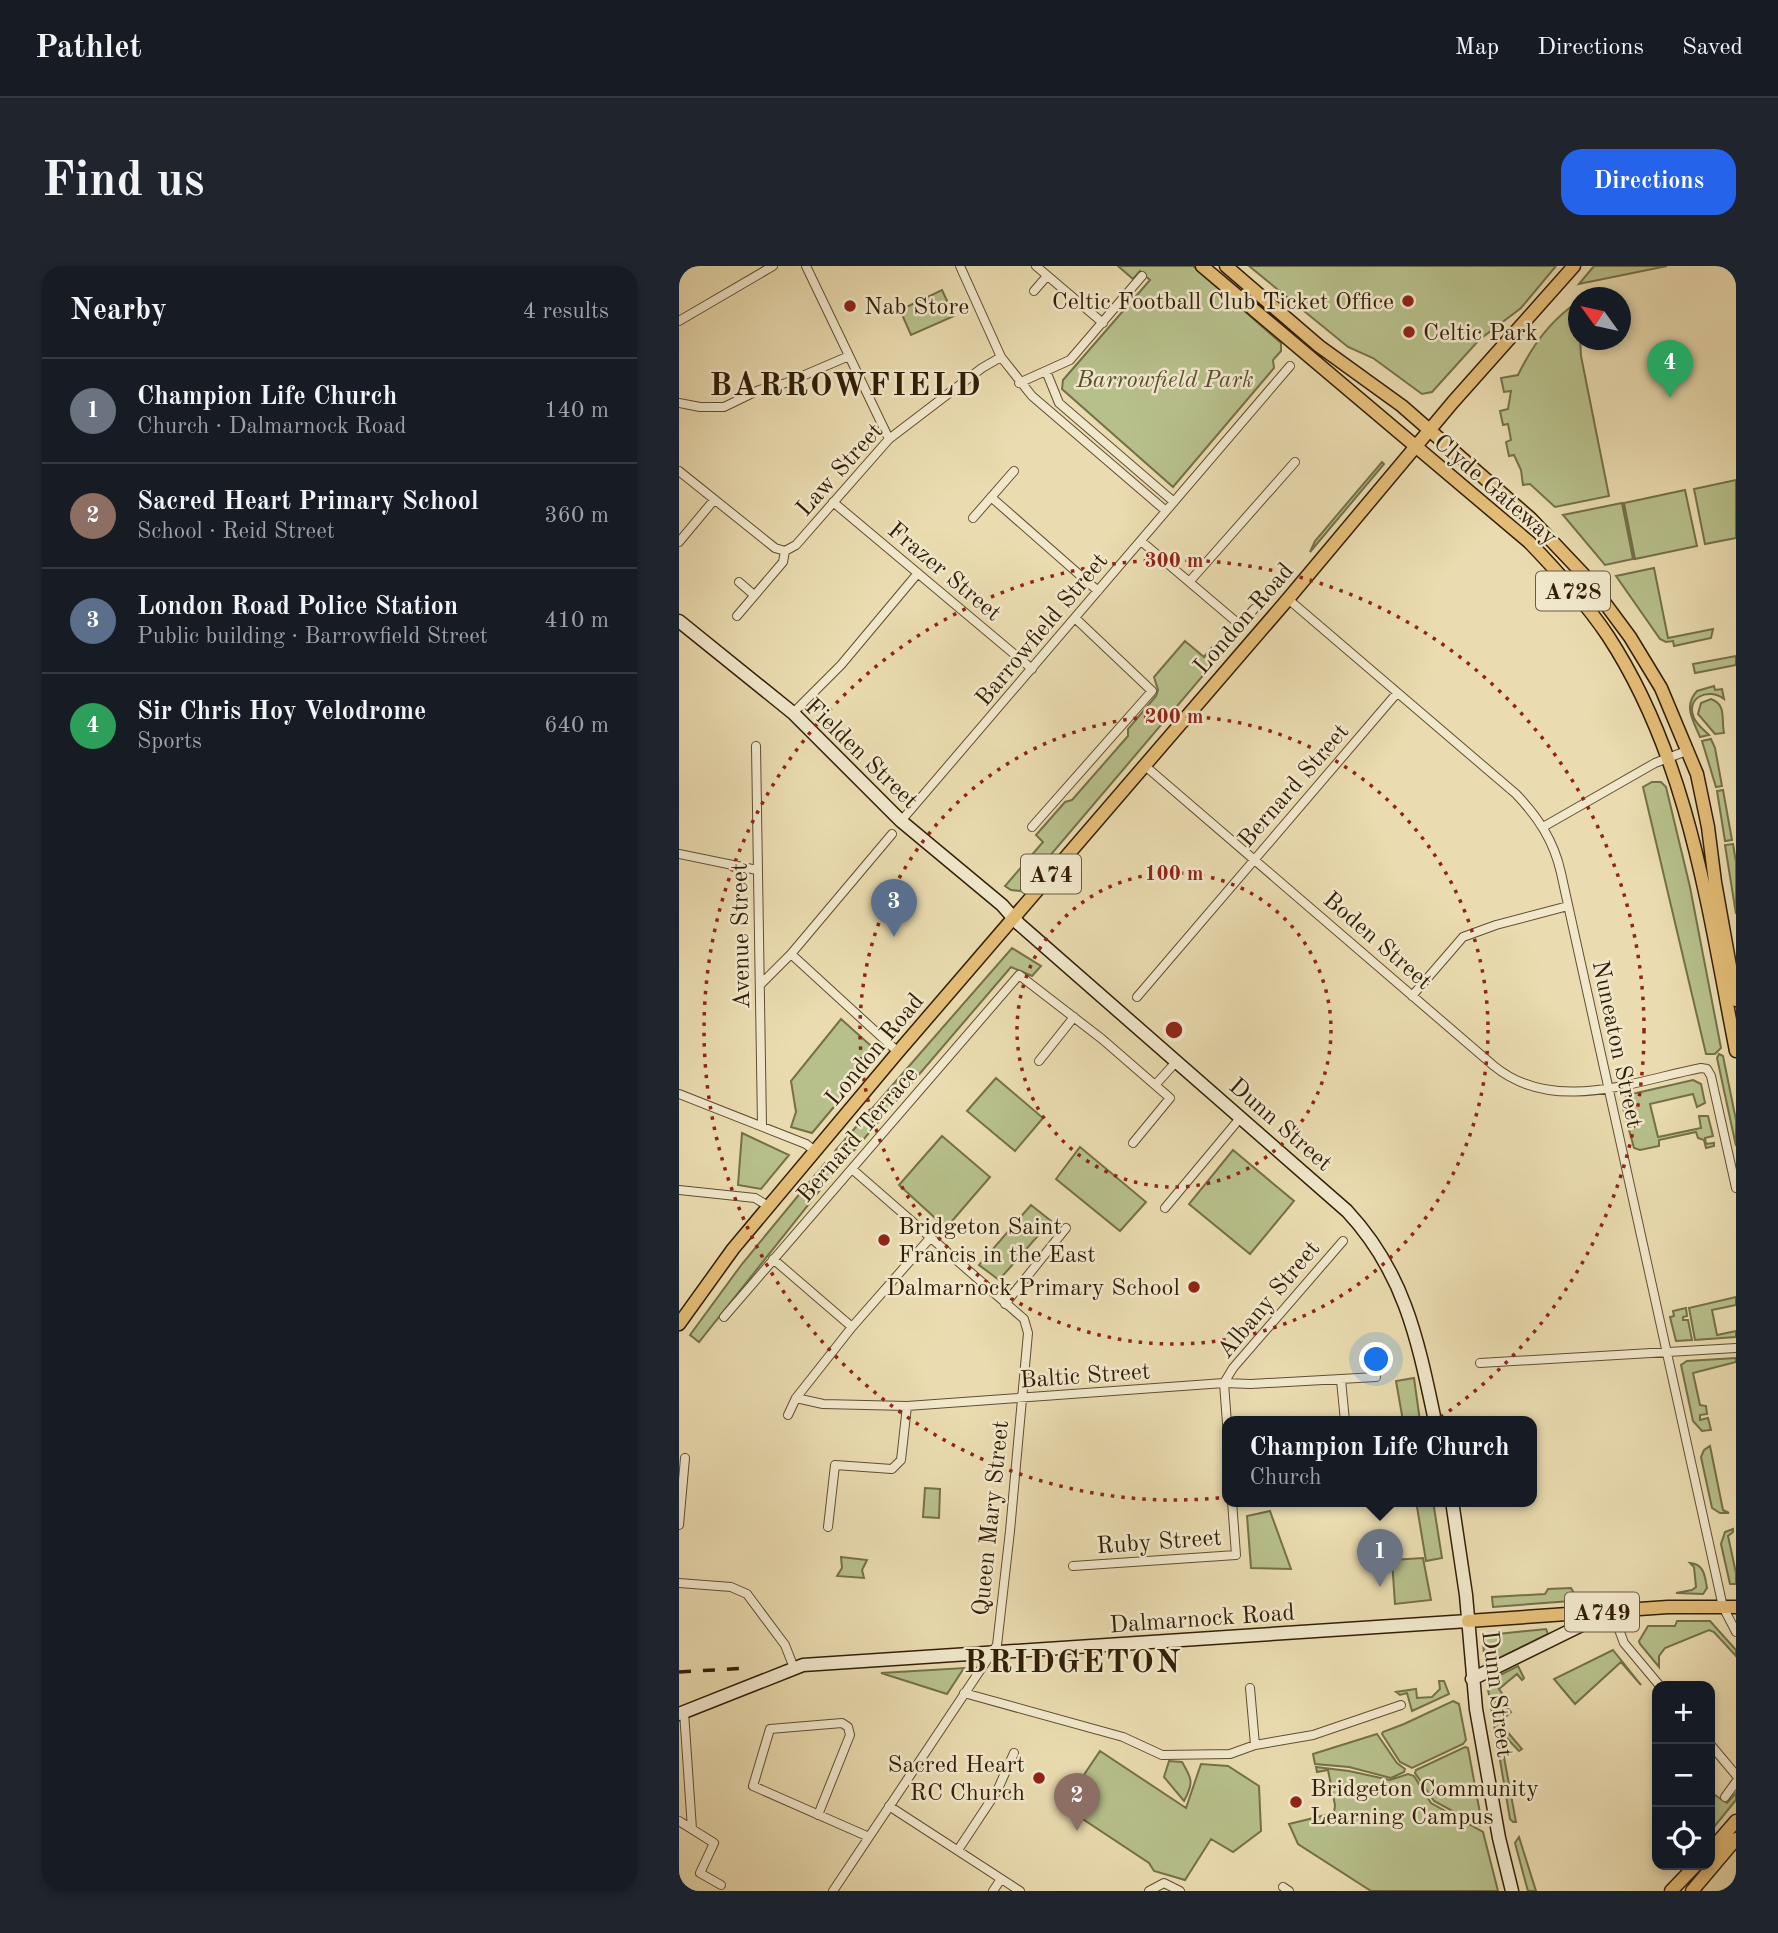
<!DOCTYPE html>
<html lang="en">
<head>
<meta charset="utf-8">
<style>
	body { margin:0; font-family:"Old Standard TT",serif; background:#20242c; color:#f1f3f6 }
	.controls { position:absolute; right:21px; bottom:21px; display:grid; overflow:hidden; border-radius:14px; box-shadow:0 4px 10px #0003 }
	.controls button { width:63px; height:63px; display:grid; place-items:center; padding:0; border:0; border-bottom:2px solid #363941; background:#171b24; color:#f1f3f6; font:35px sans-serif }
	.compass { position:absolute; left:889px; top:21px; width:63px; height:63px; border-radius:50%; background:#171b24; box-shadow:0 4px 10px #0003; rotate:303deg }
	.you { position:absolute; left:698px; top:1094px; width:24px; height:24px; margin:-18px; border:5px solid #fff; border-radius:50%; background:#1a73e8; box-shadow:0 0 0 10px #1a73e833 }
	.badge { display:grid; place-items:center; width:46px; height:46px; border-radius:50%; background:#2563eb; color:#fff; font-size:23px; font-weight:700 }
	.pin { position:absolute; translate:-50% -58px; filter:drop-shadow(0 2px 4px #0008) }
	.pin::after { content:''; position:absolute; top:37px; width:24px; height:21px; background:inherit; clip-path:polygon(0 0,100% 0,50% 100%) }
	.popup { position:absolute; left:543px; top:1150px; width:315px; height:91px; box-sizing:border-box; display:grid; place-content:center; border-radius:14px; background:#171b24; filter:drop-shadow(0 2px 5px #0005); font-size:23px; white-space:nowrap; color:#9ea1a6 }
	.popup b { font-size:26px; color:#f1f3f6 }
	.popup::after { content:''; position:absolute; left:50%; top:100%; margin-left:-14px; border:14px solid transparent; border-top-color:#171b24 }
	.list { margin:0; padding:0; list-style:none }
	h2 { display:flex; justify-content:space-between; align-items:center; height:91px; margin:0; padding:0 28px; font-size:30px }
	h2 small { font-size:23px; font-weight:400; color:#9ea1a6 }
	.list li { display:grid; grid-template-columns:46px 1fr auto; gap:21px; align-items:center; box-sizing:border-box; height:105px; padding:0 28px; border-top:2px solid #363941 }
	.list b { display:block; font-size:26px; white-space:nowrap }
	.list p { margin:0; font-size:23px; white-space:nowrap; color:#9ea1a6 }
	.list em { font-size:23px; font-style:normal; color:#9ea1a6 }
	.icon { flex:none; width:38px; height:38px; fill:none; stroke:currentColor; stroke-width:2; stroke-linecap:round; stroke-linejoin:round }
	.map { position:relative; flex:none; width:1057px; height:1625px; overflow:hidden; border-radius:21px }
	header { display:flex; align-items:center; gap:42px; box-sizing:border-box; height:98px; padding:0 35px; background:#171b24; border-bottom:2px solid #363941 }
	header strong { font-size:33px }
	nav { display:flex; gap:38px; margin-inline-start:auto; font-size:24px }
	.intro { display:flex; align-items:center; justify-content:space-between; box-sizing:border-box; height:168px; padding:0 42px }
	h1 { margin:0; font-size:49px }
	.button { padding:18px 32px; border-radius:21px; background:#2563eb; color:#fff; font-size:24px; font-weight:700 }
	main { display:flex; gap:42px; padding:0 42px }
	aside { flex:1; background:#171b24; border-radius:21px; box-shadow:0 4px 10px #0003 }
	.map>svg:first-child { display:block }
	.green { fill:#b7c08b; stroke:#747049; stroke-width:2 }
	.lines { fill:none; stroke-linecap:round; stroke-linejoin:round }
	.street-casing { stroke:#604e31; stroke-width:10 }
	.secondary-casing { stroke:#321f07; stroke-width:15 }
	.primary-casing { stroke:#321f07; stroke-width:15 }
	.street { stroke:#f1e8cc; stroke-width:8 }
	.secondary { stroke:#f1e8cc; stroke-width:12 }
	.primary { stroke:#e5be78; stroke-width:12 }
	.rail { stroke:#321f07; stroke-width:3.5; stroke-dasharray:12 12; stroke-linecap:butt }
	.ring { fill:none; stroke:#8f2418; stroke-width:3.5; stroke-dasharray:3.5 7 }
	.poi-dot { fill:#8f2418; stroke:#f1e8cc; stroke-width:2.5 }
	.labels { text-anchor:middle; stroke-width:5; stroke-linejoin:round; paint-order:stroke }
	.shield { fill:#f1e8cc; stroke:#6b5b42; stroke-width:2 }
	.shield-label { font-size:23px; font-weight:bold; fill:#321f07 }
	.poi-label { font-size:24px; fill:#321f07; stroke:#f1e8cc; text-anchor:start }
	.park-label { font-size:24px; font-style:italic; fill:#5a4f2f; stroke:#f1e8cc }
	.street-label { font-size:24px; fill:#321f07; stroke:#f1e8cc }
	.district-label { font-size:32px; font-weight:bold; letter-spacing:2px; fill:#321f07; stroke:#f1e8cc }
	.centre { fill:#8f2418; stroke:#f1e8cc; stroke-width:3.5 }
	.ring-label { font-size:21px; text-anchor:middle; font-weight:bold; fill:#8f2418; stroke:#f1e8cc; stroke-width:5; stroke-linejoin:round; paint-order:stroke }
</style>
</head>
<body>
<header>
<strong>Pathlet</strong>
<nav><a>Map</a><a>Directions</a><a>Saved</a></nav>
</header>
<div class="intro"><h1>Find us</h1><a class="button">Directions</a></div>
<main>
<aside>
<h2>Nearby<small>4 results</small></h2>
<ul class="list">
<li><span class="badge" style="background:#6b7280">1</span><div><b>Champion Life Church</b><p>Church · Dalmarnock Road</p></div><em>140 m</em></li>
<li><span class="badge" style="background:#8d6e63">2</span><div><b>Sacred Heart Primary School</b><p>School · Reid Street</p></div><em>360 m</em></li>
<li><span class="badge" style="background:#5c6f8a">3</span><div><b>London Road Police Station</b><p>Public building · Barrowfield Street</p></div><em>410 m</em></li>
<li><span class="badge" style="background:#2e9e5b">4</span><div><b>Sir Chris Hoy Velodrome</b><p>Sports</p></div><em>640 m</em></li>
</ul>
</aside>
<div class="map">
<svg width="1057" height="1625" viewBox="0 0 1057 1625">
	<rect width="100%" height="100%" fill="#eadcb0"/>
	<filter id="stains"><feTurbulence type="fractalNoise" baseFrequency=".00286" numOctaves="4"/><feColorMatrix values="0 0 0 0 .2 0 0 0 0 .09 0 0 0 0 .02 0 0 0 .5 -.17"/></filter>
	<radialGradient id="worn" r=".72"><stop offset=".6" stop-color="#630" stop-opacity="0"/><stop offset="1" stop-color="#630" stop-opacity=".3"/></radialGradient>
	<!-- green -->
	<path class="green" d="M 439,0 L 514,0 L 602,77 L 602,85 L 594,94 L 595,102 L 494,221 L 383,123 L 384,114 L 471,14 L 461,5 L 454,13 Z
		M 570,0 L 877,0 L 842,42 L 800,74 L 753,126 L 743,128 L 694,92 L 669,81 Z
		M 915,0 L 988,0 L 900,18 Z
		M 263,24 L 275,50 L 232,69 L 221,44 Z
		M 899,36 L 902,90 L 930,230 L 876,241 L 851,218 L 844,219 L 842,204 L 835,189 L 830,190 L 827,176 L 832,174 L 829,158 L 824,159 L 821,145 L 829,143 L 832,125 L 825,126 L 822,112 L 839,109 C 853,80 871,54 899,36 Z
		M 703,196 L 705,198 L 631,286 L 636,275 Z
		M 1057,214 L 1057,272 L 1026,278 L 1015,223 Z
		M 1006,224 L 1018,280 L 956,293 L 945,237 Z
		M 943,237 L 954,293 L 926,299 L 884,249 Z
		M 975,302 L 989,372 L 1034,363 L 1032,372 L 995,380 L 994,375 L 987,376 L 981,373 L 937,310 Z
		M 506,375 L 525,391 L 535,379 L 544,386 L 341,625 L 332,624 L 326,620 L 364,576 L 357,569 L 386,536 L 393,534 L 449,470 L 449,463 L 477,430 L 479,424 L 475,411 Z
		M 1057,390 L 1057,399 L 1016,407 L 1014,398 Z
		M 1035,420 L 1036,424 L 1043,423 L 1045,433 C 1029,421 1006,432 1015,452 C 1018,459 1025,464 1030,469 L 1021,471 C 1014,454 1004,440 1018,425 Z
		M 1032,433 C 1048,439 1042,453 1045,467 L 1036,468 L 1019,448 L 1022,437 Z
		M 1032,473 L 1036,482 L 1043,520 L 1037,521 L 1023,475 Z
		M 973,516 L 982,516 L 987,521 L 1011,621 L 1042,782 L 1036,788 L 1027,788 L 964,521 Z
		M 1044,524 L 1053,574 L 1046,575 L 1038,525 Z
		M 1054,578 L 1057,596 L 1057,648 L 1046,579 Z
		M 333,682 L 362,700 L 353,710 L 332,701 L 166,895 L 156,885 Z
		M 162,753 L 200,787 L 133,867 L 112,861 L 117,846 L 112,815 Z
		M 1040,788 L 1044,790 L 1057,854 L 1057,880 L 1038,792 Z
		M 317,812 L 364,852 L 336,885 L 288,845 Z
		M 1014,814 L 1022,818 L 1026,837 L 1018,841 L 1014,828 L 971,838 L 979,871 L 1022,862 L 1020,850 L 1029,850 L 1034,870 L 1026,872 L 1027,878 L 1035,877 L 1035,880 L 1027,882 L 1025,874 L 1019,872 L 1017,866 L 980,874 L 980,880 L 961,884 L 955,882 L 944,842 L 947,831 L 953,828 Z
		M 63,867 L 110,889 L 82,923 L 59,919 Z
		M 263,870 L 311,911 L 267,962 L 220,919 Z
		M 401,881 L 467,936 L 441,965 L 377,913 Z
		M 554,884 L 615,935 L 571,988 L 510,938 Z
		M 146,897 L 157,904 L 20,1076 L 11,1069 L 63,998 Z
		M 352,939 L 372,955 L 320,1014 L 300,999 Z
		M 1057,1031 L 1057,1039 L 1033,1044 L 1038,1069 L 1057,1065 L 1057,1071 L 1016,1074 L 1010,1042 Z
		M 1007,1042 L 1008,1050 L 1004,1051 L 1004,1054 L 1009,1054 L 1013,1074 L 997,1075 L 991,1051 L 995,1050 L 994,1045 Z
		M 1057,1092 L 1057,1096 L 1014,1107 L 1021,1139 L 1027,1140 L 1028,1148 L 1021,1149 L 1021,1154 L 1029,1152 L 1032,1164 L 1023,1165 L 1014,1155 L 1002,1099 L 1008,1095 Z
		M 735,1112 L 741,1155 L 724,1155 L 717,1115 Z
		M 1031,1180 L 1044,1244 L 1050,1247 L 1041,1247 L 1033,1242 L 1022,1191 L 1025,1184 Z
		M 246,1222 L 261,1223 L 260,1252 L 244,1251 Z
		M 737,1235 L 754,1235 L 763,1292 L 747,1295 Z
		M 591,1245 L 612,1303 L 572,1302 L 568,1250 Z
		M 1054,1263 L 1054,1266 L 1049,1270 L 1057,1307 L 1057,1318 L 1051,1318 L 1042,1278 L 1046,1266 Z
		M 162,1291 L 188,1294 L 183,1304 L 185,1312 L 158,1310 L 163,1302 Z
		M 744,1292 L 752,1334 L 716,1338 L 713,1294 Z
		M 1011,1297 C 1025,1298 1026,1310 1028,1322 L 1024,1328 L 997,1327 L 1013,1324 L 1017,1321 L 1015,1301 Z
		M 892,1322 L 896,1329 L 918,1328 L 918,1333 L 814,1341 L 813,1331 L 866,1328 L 869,1323 Z
		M 998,1355 L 1031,1355 L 1057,1384 L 1057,1390 L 1035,1366 L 1030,1364 L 986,1382 L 980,1390 L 980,1401 L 961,1378 L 960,1375 L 969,1360 L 996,1360 Z
		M 867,1363 L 869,1368 L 806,1399 L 804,1376 L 809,1369 Z
		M 934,1384 L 962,1419 L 942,1396 L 896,1438 L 875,1413 Z
		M 839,1400 L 845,1412 L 843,1414 L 838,1408 L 820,1423 L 825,1430 L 817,1436 L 823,1443 L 827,1440 L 832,1446 L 820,1456 L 843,1483 L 840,1485 L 820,1464 L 837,1556 L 834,1556 L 831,1553 L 809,1423 L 813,1413 Z
		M 285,1402 L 268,1428 L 202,1407 Z
		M 760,1415 L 765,1415 L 770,1428 L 733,1445 L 728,1427 L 721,1429 L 717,1426 L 737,1423 L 738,1432 L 753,1431 L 761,1423 Z
		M 774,1435 L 780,1438 L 787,1474 L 784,1478 L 733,1502 L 721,1496 L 703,1468 L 704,1466 L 725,1458 Z
		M 698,1468 L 718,1497 L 726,1503 L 725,1506 L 712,1512 L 670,1501 L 636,1498 L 634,1488 Z
		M 786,1481 L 789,1482 L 803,1558 L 801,1560 L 755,1535 L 736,1507 L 737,1504 Z
		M 421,1485 L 507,1542 L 522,1498 L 549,1500 L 580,1520 L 582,1565 L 554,1586 L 532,1573 L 506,1614 L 475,1605 L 470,1597 L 384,1540 Z
		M 490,1495 L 503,1496 C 513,1513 515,1516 505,1535 L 485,1511 Z
		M 637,1501 L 670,1505 L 711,1514 L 729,1508 L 735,1510 L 752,1537 L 804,1566 L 819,1625 L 692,1625 L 619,1578 L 610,1558 L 655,1547 L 656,1539 L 649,1504 L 638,1506 Z
		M 1033,1527 L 1048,1537 L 1057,1527 L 1057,1534 L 1031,1566 L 1031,1530 Z
		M 840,1571 L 857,1625 L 849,1625 L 847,1618 L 836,1577 Z"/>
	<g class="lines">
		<defs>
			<path id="street" d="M 127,0 L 210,173
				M 281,0 L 322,91 L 353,130 L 487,245
				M 357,0 L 424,57
				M 355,25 L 368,10
				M 0,55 L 94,0
				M 367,105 L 380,137 L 495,236
				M 340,117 L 391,94 L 463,10
				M 0,137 L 21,141 L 45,141 L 80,124 L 107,117 L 170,90
				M 0,205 L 96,282 L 106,285
				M 312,231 L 419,325
				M 154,236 L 353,403
				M 294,252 L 335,205
				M 462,275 L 561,359
				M 0,276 L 35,234
				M 511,315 L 616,196
				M 60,316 L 75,329
				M 609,333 L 837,528 C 859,551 875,575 882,607 L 1044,1341 L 1057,1366
				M 58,350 L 104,296 L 106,285 L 117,279 L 210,173 L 303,102 L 322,91
				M 543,381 L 575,343
				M 114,447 L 162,399 L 239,307
				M 77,480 L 83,860
				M 465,499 L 815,800 C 875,849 955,815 1022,802 L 1028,803 L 1032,810 L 1057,922
				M 222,555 L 611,100
				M 353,561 L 473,425 L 396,352
				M 864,561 L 976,497 L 1010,484
				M 0,588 L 78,604
				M 112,688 L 219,786
				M 82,718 L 112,688 L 213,568
				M 733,730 L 784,671 L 817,659 L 889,640
				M 458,731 L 718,427
				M 360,795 L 395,751
				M 477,818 L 497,796
				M 0,828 L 127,878 L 136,885
				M 0,924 L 76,932 L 89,940
				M 486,942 L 562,851
				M 94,993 L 173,1061
				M 326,1038 L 387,962
				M 45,1051 L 340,709 L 423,773 L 491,832 L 454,877
				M 801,1097 L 1057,1082
				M 662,1114 L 666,1155
				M 117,1132 L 144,1138 L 228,1140 L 545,1117 L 572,1118 L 697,1111
				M 109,1149 L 117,1132 L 173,1061 L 252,971
				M 549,1171 L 545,1117 L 554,1102 L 664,975
				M 0,1259 L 6,1192
				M 149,1261 L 156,1199 L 213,1203 L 222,1194 L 228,1140
				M 394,1300 L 557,1289 L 553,1235
				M 0,1317 L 52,1321 L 68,1328 L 106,1379 L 115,1402
				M 933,1345 L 945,1377 L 981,1420
				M 571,1422 L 576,1479
				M 285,1427 L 444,1471 L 483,1489 L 551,1488 L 576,1479 L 634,1469 L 722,1439
				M 5,1446 L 13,1563
				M 1031,1478 L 1057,1509
				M 1046,1531 L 1057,1516
				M 210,1540 L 341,1625
				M 139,1549 L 171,1469 L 169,1461 L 163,1457 L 91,1463 L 74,1520 L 190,1571
				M 0,1555 L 35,1577 L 21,1607 L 42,1619
				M 279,1584 L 318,1525 L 335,1487
				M 604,1621 L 610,1625
				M 154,1625 L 318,1379 L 331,1265 L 349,1067 L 345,1053 L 173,903
				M 314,1625 L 322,1613
				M 470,1625 L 485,1617 L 501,1625"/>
			<path id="secondary" d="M 0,355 L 114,447 L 222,555 L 323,639 L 340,658 L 668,945 C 726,1007 739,1075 756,1155
				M 773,1235 L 787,1329 L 797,1443 L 820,1572 L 833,1625
				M 793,1413 L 929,1346
				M 0,1448 L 124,1399 L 789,1355"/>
			<path id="primary" d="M 523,0 L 850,276 C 878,305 906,336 929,370 C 1010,494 1029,643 1057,785
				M 547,0 L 640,80 L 723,140 L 851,252 L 905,309 L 951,371 L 982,422 L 1018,508 L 1029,561 L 1036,616 L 1057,734
				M 0,1058 L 54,983 L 219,786 L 609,333 L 774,136 L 895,0
				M 789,1355 L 989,1341 L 1057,1341
				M 1031,1585 L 1057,1555
				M 992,1625 L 1017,1599
				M 1013,1625 L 1057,1573"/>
		</defs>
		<!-- street casing -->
		<use href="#street" class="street-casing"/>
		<!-- secondary casing -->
		<use href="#secondary" class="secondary-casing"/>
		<!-- primary casing -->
		<use href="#primary" class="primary-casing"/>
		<!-- street -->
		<use href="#street" class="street"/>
		<!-- secondary -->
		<use href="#secondary" class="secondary"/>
		<!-- primary -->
		<use href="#primary" class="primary"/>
		<!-- rail -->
		<path class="rail" d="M 0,1406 L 68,1402"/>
	</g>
	<!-- distance rings -->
	<g class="ring">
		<circle cx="495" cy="764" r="157"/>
		<circle cx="495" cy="764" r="314"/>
		<circle cx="495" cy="764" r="470"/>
	</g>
	<!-- markers -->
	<g class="poi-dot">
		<circle cx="729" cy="35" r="7"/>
		<circle cx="171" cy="40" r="7"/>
		<circle cx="730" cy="66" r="7"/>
		<circle cx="205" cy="974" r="7"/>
		<circle cx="515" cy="1021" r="7"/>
		<circle cx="360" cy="1512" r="7"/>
		<circle cx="617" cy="1536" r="7"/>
	</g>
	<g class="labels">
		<!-- shield labels -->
		<g class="shield">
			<rect x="857" y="305.5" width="74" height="39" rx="5"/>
			<rect x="342" y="588.5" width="60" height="39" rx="5"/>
			<rect x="886" y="1326.5" width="74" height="39" rx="5"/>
		</g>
		<g class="shield-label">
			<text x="894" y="333">A728</text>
			<text x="372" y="616">A74</text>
			<text x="923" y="1354">A749</text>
		</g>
		<!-- poi labels -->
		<g class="poi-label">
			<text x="715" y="43" text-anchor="end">Celtic Football Club Ticket Office</text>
			<text x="185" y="48">Nab Store</text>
			<text x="744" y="74">Celtic Park</text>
			<text x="219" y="968">Bridgeton Saint<tspan x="219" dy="28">Francis in the East</tspan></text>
			<text x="501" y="1029" text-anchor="end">Dalmarnock Primary School</text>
			<text x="346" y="1506" text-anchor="end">Sacred Heart<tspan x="346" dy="28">RC Church</tspan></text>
			<text x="631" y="1530">Bridgeton Community<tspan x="631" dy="28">Learning Campus</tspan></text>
		</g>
		<!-- park labels -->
		<g class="park-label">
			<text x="486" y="121">Barrowfield Park</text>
		</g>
		<!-- street labels -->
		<g class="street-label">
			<text transform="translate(160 203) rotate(-48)" y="8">Law Street</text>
			<text transform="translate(817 223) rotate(41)" y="8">Clyde Gateway</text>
			<text transform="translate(266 305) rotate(40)" y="8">Frazer Street</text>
			<text transform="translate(564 352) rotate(-49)" y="8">London Road</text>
			<text transform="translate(362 363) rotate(-50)" y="8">Barrowfield Street</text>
			<text transform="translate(183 487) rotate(44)" y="8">Fielden Street</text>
			<text transform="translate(614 519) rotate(-49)" y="8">Bernard Street</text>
			<text transform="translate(61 670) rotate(-91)" y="8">Avenue Street</text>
			<text transform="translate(699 674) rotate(41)" y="8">Boden Street</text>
			<text transform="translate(939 778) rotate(78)" y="8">Nuneaton Street</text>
			<text transform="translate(195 783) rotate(-50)" y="8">London Road</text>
			<text transform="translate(602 858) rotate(41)" y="8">Dunn Street</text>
			<text transform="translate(178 868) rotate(-49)" y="8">Bernard Terrace</text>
			<text transform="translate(589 1033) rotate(-50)" y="8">Albany Street</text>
			<text transform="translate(406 1109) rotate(-4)" y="8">Baltic Street</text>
			<text transform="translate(311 1252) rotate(-84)" y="8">Queen Mary Street</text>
			<text transform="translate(480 1275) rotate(-4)" y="8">Ruby Street</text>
			<text transform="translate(523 1352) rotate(-4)" y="8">Dalmarnock Road</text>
			<text transform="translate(819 1428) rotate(83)" y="8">Dunn Street</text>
		</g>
		<!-- district labels -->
		<g class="district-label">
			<text x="167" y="129">BARROWFIELD</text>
			<text x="394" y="1406">BRIDGETON</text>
		</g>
	</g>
	<circle cx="495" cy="764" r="10" class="centre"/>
	<g class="ring-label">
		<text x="495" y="301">300 m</text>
		<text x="495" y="457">200 m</text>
		<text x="495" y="614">100 m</text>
	</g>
	<rect width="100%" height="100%" filter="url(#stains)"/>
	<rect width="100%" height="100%" fill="url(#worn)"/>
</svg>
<div class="controls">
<button>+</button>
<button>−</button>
<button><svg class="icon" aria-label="locate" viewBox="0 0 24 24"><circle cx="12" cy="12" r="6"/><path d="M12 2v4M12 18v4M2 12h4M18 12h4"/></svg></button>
</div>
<svg class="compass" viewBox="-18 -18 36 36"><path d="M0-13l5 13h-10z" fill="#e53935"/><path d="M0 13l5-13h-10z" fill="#9ea1a6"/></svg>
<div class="you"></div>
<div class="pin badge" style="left:701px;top:1321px;background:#6b7280">1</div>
<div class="popup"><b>Champion Life Church</b>Church</div>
<div class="pin badge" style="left:398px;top:1565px;background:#8d6e63">2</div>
<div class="pin badge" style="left:215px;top:671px;background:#5c6f8a">3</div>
<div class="pin badge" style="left:991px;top:132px;background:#2e9e5b">4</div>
</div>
</main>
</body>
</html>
